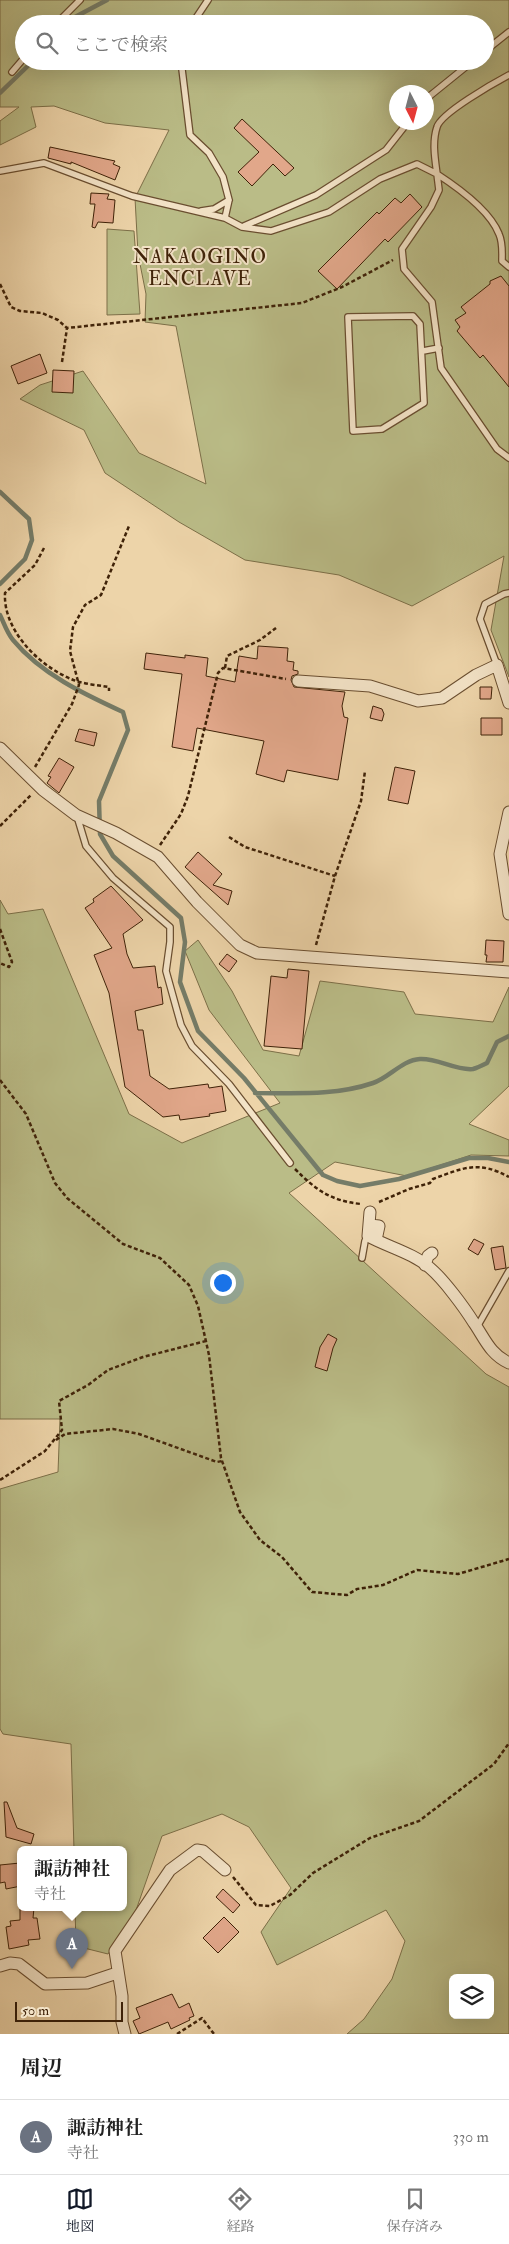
<!DOCTYPE html>
<html lang="ja">
<head>
<meta charset="utf-8">
<style>
	body { margin:0; font-family:"IM FELL Double Pica","Noto Serif JP",serif; background:#f6f6f6; color:#222 }
	.controls { position:absolute; right:15px; bottom:15px; display:grid; overflow:hidden; border-radius:8px; box-shadow:0 5px 20px #0002 }
	.controls button { width:45px; height:45px; display:grid; place-items:center; padding:0; border:0; border-bottom:1px solid #e0e0e0; background:#fff; color:#222; font:25px sans-serif }
	.compass { position:absolute; left:389px; top:85px; width:45px; height:45px; border-radius:50%; background:#fff; box-shadow:0 5px 20px #0002; rotate:174deg }
	.scale { position:absolute; left:15px; bottom:12px; width:108px; box-sizing:border-box; padding-left:5px; border:2px solid #3f2208; border-top:0; font-size:14px; line-height:18px; white-space:nowrap; color:#3f2208; -webkit-text-stroke:4px #f3e3c7; paint-order:stroke }
	.you { position:absolute; left:222px; top:1282px; width:18px; height:18px; margin:-12px; border:4px solid #fff; border-radius:50%; background:#1a73e8; box-shadow:0 0 0 8px #1a73e833 }
	.badge { display:grid; place-items:center; width:32px; height:32px; border-radius:50%; background:#111827; color:#fff; font-size:16px; font-weight:700 }
	.pin { position:absolute; translate:-50% -41px; filter:drop-shadow(0 1px 2px #0008) }
	.pin::after { content:''; position:absolute; top:26px; width:18px; height:15px; background:inherit; clip-path:polygon(0 0,100% 0,50% 100%) }
	.popup { position:absolute; left:17px; top:1846px; width:110px; height:65px; box-sizing:border-box; display:grid; place-content:center; border-radius:8px; background:#fff; filter:drop-shadow(0 1px 4px #0005); font-size:16px; white-space:nowrap; color:#767676 }
	.popup b { font-size:19px; color:#222 }
	.popup::after { content:''; position:absolute; left:50%; top:100%; margin-left:-10px; border:10px solid transparent; border-top-color:#fff }
	.list { margin:0; padding:0; list-style:none }
	h2 { display:flex; justify-content:space-between; align-items:center; height:65px; margin:0; padding:0 20px; font-size:21px }
	h2 small { font-size:16px; font-weight:400; color:#767676 }
	.list li { display:grid; grid-template-columns:32px 1fr auto; gap:15px; align-items:center; box-sizing:border-box; height:75px; padding:0 20px; border-top:1px solid #e0e0e0 }
	.list b { display:block; font-size:19px; white-space:nowrap }
	.list p { margin:0; font-size:16px; white-space:nowrap; color:#767676 }
	.list em { font-size:16px; font-style:normal; color:#767676 }
	.icon { flex:none; width:28px; height:28px; fill:none; stroke:currentColor; stroke-width:2; stroke-linecap:round; stroke-linejoin:round }
	.map { position:relative; flex:none; width:509px; height:2034px; overflow:hidden }
	.search { position:absolute; background:#fff; box-shadow:0 5px 20px #0002; left:15px; right:15px; top:15px; height:55px; display:flex; align-items:center; gap:12px; box-sizing:border-box; padding:0 18px; border-radius:28px; color:#767676; font-size:19px }
	.sheet { height:140px; background:#fff }
	nav { display:flex; justify-content:space-around; align-items:center; box-sizing:border-box; height:70px; border-top:1px solid #e0e0e0; background:#fff; font-size:14px; color:#767676 }
	nav a { display:grid; justify-items:center; gap:2px }
	nav .on { color:#111827 }
	.map>svg:first-child { display:block }
	.green { fill:#babc87; stroke:#7c6f48; fill-rule:evenodd }
	.lines { fill:none; stroke-linecap:round; stroke-linejoin:round }
	.stream { stroke:#757c68; stroke-width:4.5 }
	.building { fill:#e1a78a; stroke:#3f2208 }
	.service-casing { stroke:#6a4e30; stroke-width:8 }
	.minor-casing { stroke:#6a4e30; stroke-width:13 }
	.path { stroke:#3f2208; stroke-width:2.5; stroke-dasharray:4 2.5; stroke-linecap:butt }
	.service { stroke:#f3e3c7; stroke-width:5.5 }
	.minor { stroke:#f3e3c7; stroke-width:11 }
	.labels { text-anchor:middle; stroke-width:4; stroke-linejoin:round; paint-order:stroke }
	.neighbourhood-label { font-size:19px; letter-spacing:1px; fill:#3f2208; stroke:#f3e3c7 }
</style>
</head>
<body>
<div class="map">
<svg width="509" height="2034" viewBox="0 0 509 2034">
	<rect width="100%" height="100%" fill="#edd4a9"/>
	<filter id="stains"><feTurbulence type="fractalNoise" baseFrequency=".004" numOctaves="4"/><feColorMatrix values="0 0 0 0 .2 0 0 0 0 .09 0 0 0 0 .02 0 0 0 .5 -.17"/></filter>
	<radialGradient id="worn" r=".72"><stop offset=".6" stop-color="#630" stop-opacity="0"/><stop offset="1" stop-color="#630" stop-opacity=".3"/></radialGradient>
	<!-- green -->
	<path class="green" d="M 0,0 L 509,0 L 509,677 L 491,630 L 504,556 L 412,606 L 339,575 L 245,560 L 179,522 L 105,473 L 84,430 L 20,399 L 40,385 L 83,371 L 139,453 L 206,484 L 176,326 L 145,322 L 146,294 L 138,254 L 135,198 L 169,130 L 105,123 L 54,106 L 31,107 L 36,127 L 0,145 L 0,121 L 19,107 L 0,107 ZM 24,24 L 485,24 L 485,61 L 24,61 ZM 396,92 L 426,92 L 426,122 L 396,122 Z
		M 107,229 L 134,231 L 140,314 L 107,315 Z
		M 0,900 L 8,914 L 43,909 L 129,1114 L 182,1143 L 280,1103 L 209,1010 L 185,951 L 198,940 L 232,991 L 263,1050 L 299,1056 L 320,981 L 404,992 L 415,1014 L 493,1022 L 509,987 L 509,1086 L 469,1124 L 509,1140 L 509,1156 L 471,1155 L 407,1176 L 335,1162 L 289,1193 L 486,1374 L 509,1387 L 509,2034 L 347,2034 L 364,2019 L 392,1979 L 405,1941 L 386,1910 L 277,1965 L 261,1932 L 291,1888 L 249,1827 L 222,1814 L 162,1836 L 135,1913 L 108,1954 L 76,1946 L 75,1908 L 123,1908 L 123,1850 L 74,1850 L 71,1744 L 3,1734 L 0,1729 L 0,1489 L 58,1472 L 60,1419 L 0,1419 ZM 453,1978 L 490,1978 L 490,2015 L 453,2015 Z"/>
	<g class="lines">
		<!-- stream -->
		<path class="stream" d="M 69,24 L 75,17 L 107,0
			M 0,93 L 33,61
			M 0,492 L 29,519 L 32,540 L 25,559 L 0,584
			M 0,615 C 4,623 7,633 13,640 C 41,674 84,694 123,712 L 128,730 L 99,801 L 100,834 L 113,856 L 181,918 L 185,942 L 180,982 L 198,1031 L 244,1078 L 323,1175 L 337,1181 L 360,1186 L 399,1179 L 469,1158 L 488,1158 L 509,1162
			M 255,1093 C 295,1093 335,1096 373,1083 C 389,1078 402,1060 420,1059 C 438,1058 456,1071 473,1069 C 477,1068 483,1065 487,1063 L 497,1042 L 509,1036"/>
	</g>
	<!-- building -->
	<path class="building" d="M 242,119 L 294,168 L 285,176 L 273,164 L 252,186 L 238,172 L 259,152 L 234,128 Z
		M 50,147 L 115,161 L 113,164 L 120,167 L 115,180 L 71,162 L 71,164 L 48,158 Z
		M 91,193 L 109,194 L 107,199 L 115,200 L 113,223 L 98,222 L 95,228 L 92,227 L 95,204 L 90,204 Z
		M 410,194 L 422,207 L 388,242 L 385,239 L 337,289 L 318,271 L 377,212 L 379,214 L 395,198 L 401,203 Z
		M 501,276 L 509,286 L 509,387 L 483,355 L 480,358 L 457,331 L 460,327 L 455,320 L 466,313 L 461,307 L 490,284 L 490,281 Z
		M 40,354 L 47,373 L 18,384 L 11,366 Z
		M 53,370 L 74,371 L 73,393 L 52,392 Z
		M 258,646 L 288,648 L 287,661 L 294,662 L 293,670 L 298,671 L 298,674 L 292,676 L 291,680 L 294,687 L 345,692 L 342,706 L 344,717 L 348,718 L 338,780 L 287,770 L 284,782 L 256,774 L 264,741 L 197,728 L 193,751 L 172,747 L 182,674 L 144,669 L 146,653 L 185,658 L 185,655 L 208,658 L 206,676 L 235,682 L 239,656 L 257,659 Z
		M 480,687 L 492,687 L 491,699 L 480,699 Z
		M 373,706 L 382,709 L 384,714 L 382,721 L 370,718 Z
		M 481,718 L 502,718 L 502,735 L 481,735 Z
		M 79,729 L 97,733 L 94,746 L 75,741 Z
		M 59,758 L 74,767 L 59,793 L 47,783 L 51,777 L 48,776 Z
		M 395,767 L 415,771 L 408,804 L 388,800 Z
		M 198,852 L 222,874 L 213,885 L 232,891 L 228,905 L 185,867 Z
		M 111,886 L 143,920 L 123,934 L 127,954 L 133,968 L 155,966 L 158,988 L 161,987 L 163,1004 L 135,1011 L 138,1030 L 143,1030 L 150,1076 L 169,1089 L 208,1084 L 209,1088 L 222,1086 L 226,1111 L 209,1114 L 210,1116 L 180,1120 L 179,1115 L 163,1117 L 125,1087 L 109,993 L 94,955 L 112,948 L 85,908 L 94,902 L 93,899 Z
		M 486,940 L 504,941 L 503,962 L 486,962 L 487,955 L 485,955 Z
		M 227,954 L 237,961 L 229,972 L 219,964 Z
		M 288,969 L 309,971 L 302,1049 L 264,1046 L 271,976 L 287,978 Z
		M 474,1239 L 484,1244 L 478,1255 L 468,1249 Z
		M 503,1246 L 506,1268 L 495,1270 L 491,1248 Z
		M 328,1334 L 337,1339 L 333,1348 L 327,1371 L 315,1367 L 320,1347 Z
		M 4,1802 L 7,1802 L 17,1828 L 34,1834 L 31,1844 L 6,1837 Z
		M 20,1863 L 21,1886 L 6,1889 L 5,1882 L 0,1883 L 0,1865 Z
		M 223,1889 L 240,1905 L 233,1913 L 216,1897 Z
		M 20,1908 L 34,1908 L 33,1918 L 37,1918 L 40,1939 L 28,1940 L 29,1945 L 9,1949 L 6,1927 L 11,1926 L 10,1921 L 20,1920 Z
		M 224,1917 L 239,1932 L 218,1953 L 203,1938 Z
		M 172,1994 L 179,2008 L 189,2003 L 194,2016 L 189,2018 L 190,2020 L 171,2029 L 168,2022 L 139,2034 L 133,2021 L 140,2018 L 136,2008 Z"/>
	<g class="lines">
		<defs>
			<path id="service" d="M 56,24 L 80,0
				M 192,24 L 208,0
				M 485,51 L 509,32
				M 181,61 L 190,135 L 209,153 L 223,177 L 229,200 L 225,218
				M 12,72 L 24,58
				M 509,75 C 494,83 441,113 437,127 C 432,142 435,159 437,174 C 457,187 490,211 499,234 C 503,243 502,252 502,261 L 509,267
				M 426,99 L 473,61
				M 0,171 L 44,163 L 132,196 L 225,218 L 242,227 L 271,231 L 329,212 L 380,179 L 417,164 L 437,174 L 439,190 L 431,207 L 402,249 L 404,269 L 432,302 L 441,368 L 497,449 L 509,458
				M 201,211 L 214,209 L 229,200
				M 244,226 L 316,195 L 386,150 L 408,122
				M 413,316 L 420,324 L 424,403 L 382,429 L 353,431 L 348,317 Z
				M 423,351 L 439,348
				M 497,665 L 480,619 L 485,604 L 504,594 L 509,593
				M 77,816 L 86,846 L 113,878 L 170,927 L 170,942 L 166,971 L 181,1025 L 192,1046 L 229,1084 L 290,1163
				M 362,1258 L 365,1241 L 368,1236
				M 477,1327 L 509,1271"/>
			<path id="minor" d="M 298,681 L 370,686 L 418,701 L 442,698 L 476,675 L 497,665 L 509,703
				M 0,748 L 43,790 L 76,815 L 116,833 L 158,857 L 197,902 L 240,945 L 257,953 L 509,972
				M 509,812 L 500,854 L 509,914
				M 370,1212 L 368,1236 C 388,1247 413,1253 430,1268 C 444,1280 464,1307 474,1323 C 485,1339 490,1354 509,1363
				M 370,1225 L 379,1226 L 376,1240
				M 425,1265 L 428,1256 L 432,1253
				M 0,1966 L 10,1963 L 19,1964 L 45,1984 L 87,1983 L 117,1973
				M 125,2034 L 122,2022 L 122,1996 L 115,1951 L 170,1870 L 197,1850 L 203,1851 L 225,1870"/>
		</defs>
		<!-- service casing -->
		<use href="#service" class="service-casing"/>
		<!-- minor casing -->
		<use href="#minor" class="minor-casing"/>
		<!-- path -->
		<path class="path" d="M 0,284 L 11,307 L 20,311 L 42,313 L 58,320 L 67,328 L 302,303 L 342,287 L 393,260
			M 62,362 L 67,328
			M 44,548 L 35,565 L 5,593 C 3,630 38,665 71,679 C 82,684 97,685 109,687 L 109,691
			M 225,668 L 227,656 L 260,640 L 276,628
			M 35,767 L 72,704 L 79,685 L 70,651 L 73,627 L 85,605 L 101,595 L 129,526
			M 0,826 L 31,795
			M 229,837 L 245,847 L 335,876
			M 160,845 L 181,814 L 188,796 L 218,673 L 223,668 L 286,679
			M 0,929 L 12,962 L 9,967 L 0,963
			M 316,945 L 335,876 L 361,801 L 365,771
			M 0,1080 L 26,1114 L 55,1183 L 67,1198 L 123,1244 L 160,1258 L 189,1285 L 198,1306 L 209,1355 L 221,1458 L 240,1512 L 260,1540 L 282,1557 L 312,1592 L 347,1595 L 357,1589 L 383,1585 L 417,1570 L 458,1574 L 509,1559
			M 295,1169 C 316,1190 331,1201 361,1204
			M 379,1202 L 409,1189 L 430,1183 L 433,1179 C 463,1168 478,1160 509,1177
			M 56,1440 L 65,1434 L 113,1429 L 139,1434 L 217,1462 L 222,1461
			M 0,1480 L 45,1451 L 62,1430 L 59,1401 L 88,1385 L 108,1370 L 143,1357 L 206,1341
			M 233,1877 L 256,1905 L 270,1906 L 290,1895 L 313,1873 L 370,1838 L 419,1821 L 494,1764 L 509,1743
			M 177,2034 L 202,2018 L 214,2034"/>
		<!-- service -->
		<use href="#service" class="service"/>
		<!-- minor -->
		<use href="#minor" class="minor"/>
	</g>
	<g class="labels">
		<!-- neighbourhood labels -->
		<g class="neighbourhood-label">
			<text x="200" y="263">NAKAOGINO<tspan x="200" dy="22">ENCLAVE</tspan></text>
		</g>
	</g>
	<rect width="100%" height="100%" filter="url(#stains)"/>
	<rect width="100%" height="100%" fill="url(#worn)"/>
</svg>
<div class="controls">
<button><svg class="icon" aria-label="layers" viewBox="0 0 24 24"><path d="M12 4l9 5-9 5-9-5zM3 14l9 5 9-5"/></svg></button>
</div>
<svg class="compass" viewBox="-18 -18 36 36"><path d="M0-13l5 13h-10z" fill="#e53935"/><path d="M0 13l5-13h-10z" fill="#767676"/></svg>
<div class="scale">50 m</div>
<div class="you"></div>
<div class="pin badge" style="left:72px;top:1969px;background:#6b7280">A</div>
<div class="popup"><b>諏訪神社</b>寺社</div>
<div class="search"><svg class="icon" aria-label="search" viewBox="0 0 24 24"><circle cx="10" cy="10" r="6"/><path d="M15 15l6 6"/></svg>ここで検索</div>
</div>
<section class="sheet">
<h2>周辺<small></small></h2>
<ul class="list">
<li><span class="badge" style="background:#6b7280">A</span><div><b>諏訪神社</b><p>寺社</p></div><em>330 m</em></li>
</ul>
</section>
<nav>
<a class="on"><svg class="icon" aria-label="map" viewBox="0 0 24 24"><path d="M3 6l6-2 6 2 6-2v14l-6 2-6-2-6 2zM9 4v14M15 6v14"/></svg>地図</a>
<a><svg class="icon" aria-label="directions" viewBox="0 0 24 24"><path d="M12 3l9 9-9 9-9-9zM9 14v-3h6M13 9l2 2-2 2"/></svg>経路</a>
<a><svg class="icon" aria-label="saved" viewBox="0 0 24 24"><path d="M7 4h10v16l-5-4-5 4z"/></svg>保存済み</a>
</nav>
</body>
</html>
